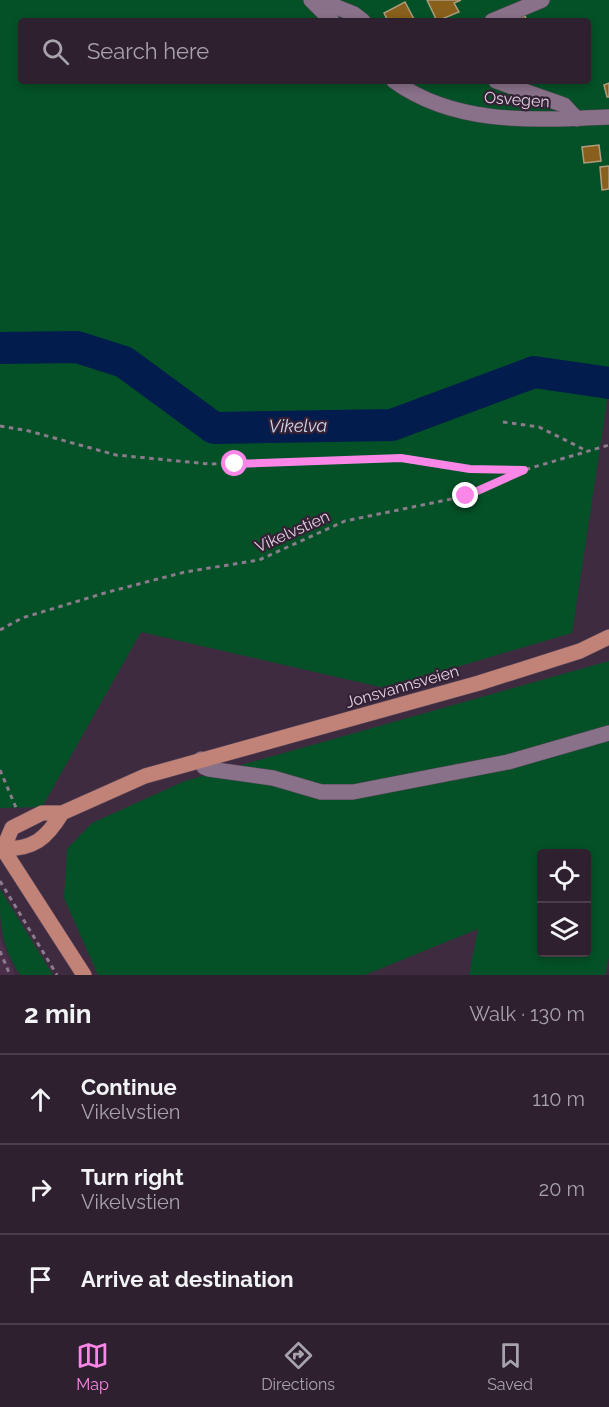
<!DOCTYPE html>
<html lang="en">
<head>
<meta charset="utf-8">
<style>
	body { margin:0; font-family:Raleway,sans-serif; background:#372838; color:#f1f3f6 }
	.controls { position:absolute; right:18px; bottom:18px; display:grid; overflow:hidden; border-radius:6px; box-shadow:0 3px 9px #0003 }
	.controls button { width:54px; height:54px; display:grid; place-items:center; padding:0; border:0; border-bottom:2px solid #4a3e4c; background:#2f2030; color:#f1f3f6; font:30px sans-serif }
	.stop { position:absolute; width:18px; height:18px; margin:-14px; border:4px solid #fa87e7; border-radius:50%; background:#fff }
	.stop.end { background:#fa87e7; border-color:#fff; box-shadow:0 2px 6px #0008 }
	.list { margin:0; padding:0; list-style:none }
	h2 { display:flex; justify-content:space-between; align-items:center; height:78px; margin:0; padding:0 24px; font-size:26px }
	h2 small { font-size:20px; font-weight:400; color:#a7a3ab }
	.list li { display:grid; grid-template-columns:39px 1fr auto; gap:18px; align-items:center; box-sizing:border-box; height:90px; padding:0 24px; border-top:2px solid #4a3e4c }
	.list b { display:block; font-size:22px; white-space:nowrap }
	.list p { margin:0; font-size:20px; white-space:nowrap; color:#a7a3ab }
	.list em { font-size:20px; font-style:normal; color:#a7a3ab }
	.icon { flex:none; width:33px; height:33px; fill:none; stroke:currentColor; stroke-width:2; stroke-linecap:round; stroke-linejoin:round }
	.map { position:relative; flex:none; width:609px; height:975px; overflow:hidden }
	.search { position:absolute; background:#2f2030; box-shadow:0 3px 9px #0003; left:18px; right:18px; top:18px; height:66px; display:flex; align-items:center; gap:15px; box-sizing:border-box; padding:0 21px; border-radius:6px; color:#a7a3ab; font-size:22px }
	.sheet { height:348px; background:#2f2030 }
	nav { display:flex; justify-content:space-around; align-items:center; box-sizing:border-box; height:84px; border-top:2px solid #4a3e4c; background:#2f2030; font-size:16px; color:#a7a3ab }
	nav a { display:grid; justify-items:center; gap:3px }
	nav .on { color:#fa87e7 }
	.map>svg:first-child { display:block }
	.built { fill:#492f4a }
	.green { fill:#045127; fill-rule:evenodd }
	.lines { fill:none; stroke-linecap:round; stroke-linejoin:round }
	.river { stroke:#021c4d; stroke-width:32 }
	.building { fill:#885f1b; stroke:#b09c7f; stroke-width:1.5 }
	.minor-casing { stroke:#5a495a; stroke-width:16 }
	.major-casing { stroke:#5a495a; stroke-width:16 }
	.path { stroke:#8c7b8c; stroke-width:3; stroke-dasharray:4.5 4.5; stroke-linecap:butt }
	.minor { stroke:#897189; stroke-width:15 }
	.major { stroke:#c18277; stroke-width:15 }
	.route { stroke:#fa87e7; stroke-width:8 }
	.labels { text-anchor:middle; stroke-width:4.5; stroke-linejoin:round; paint-order:stroke }
	.street-label { font-size:16px; fill:#e0d3e0; stroke:#352136 }
	.water-label { font-size:18px; font-style:italic; fill:#cdd8ec; stroke:#352136 }
</style>
</head>
<body>
<div class="map">
<svg width="609" height="975" viewBox="0 0 609 975">
	<rect width="100%" height="100%" fill="#3f2b40"/>
	<!-- built -->
	<path class="built" d="M 0,936 L 15,975 L 0,975 Z"/>
	<!-- green -->
	<path class="green" d="M 0,0 L 609,0 L 609,388 L 572,633 L 385,688 L 141,632 L 42,807 L 0,808 ZM 21,21 L 588,21 L 588,81 L 21,81 Z
		M 609,661 L 609,957 L 605,975 L 469,975 L 478,929 L 365,975 L 98,975 L 64,898 L 67,849 L 92,823 L 185,781 ZM 542,854 L 586,854 L 586,952 L 542,952 Z
		M 0,889 L 53,975 L 20,975 C 0,943 0,925 0,889 Z"/>
	<g class="lines">
		<!-- river -->
		<path class="river" d="M 0,348 L 77,347 L 124,362 L 214,428 L 392,425 L 534,372 L 609,383"/>
	</g>
	<!-- building -->
	<path class="building" d="M 427,0 L 461,0 L 454,3 L 459,12 L 437,21 Z
		M 405,2 L 415,21 L 388,21 L 384,13 Z
		M 525,16 L 527,21 L 509,21 Z
		M 609,83 L 609,97 L 607,97 L 604,85 Z
		M 599,145 L 601,161 L 584,163 L 582,147 Z
		M 609,166 L 609,189 L 602,190 L 600,167 Z"/>
	<g class="lines">
		<defs>
			<path id="minor" d="M 311,0 L 332,21
				M 319,0 L 354,14 L 363,21
				M 492,21 L 542,0
				M 394,81 C 456,126 535,120 609,117
				M 496,81 L 564,105 L 577,119
				M 201,759 L 204,767 L 209,769 L 273,778 L 321,792 L 353,792 L 508,762 L 609,733"/>
			<path id="major" d="M 3,849 L 12,828 L 42,813 L 62,813 L 145,776 L 479,683 L 580,651 L 609,637
				M 3,849 L 84,975
				M 3,849 C 34,849 46,839 62,813"/>
		</defs>
		<!-- minor casing -->
		<use href="#minor" class="minor-casing"/>
		<!-- major casing -->
		<use href="#major" class="major-casing"/>
		<!-- path -->
		<path class="path" d="M 503,422 L 539,427 L 585,450
			M 0,426 L 29,431 L 116,455 L 209,464 L 401,458 L 470,469 L 524,470 L 609,445
			M 0,630 L 22,618 L 108,592 L 185,572 L 259,560 L 345,521 L 466,496 L 522,470
			M 0,770 L 17,810
			M 0,881 L 57,975
			M 0,951 L 10,975"/>
		<!-- minor -->
		<use href="#minor" class="minor"/>
		<!-- major -->
		<use href="#major" class="major"/>
	</g>
	<g class="lines">
		<!-- route -->
		<path class="route" d="M 235,464 L 401,458 L 470,469 L 524,470 L 466,496"/>
	</g>
	<g class="labels">
		<!-- street labels -->
		<g class="street-label">
			<text transform="translate(517 99) rotate(4)" y="6">Osvegen</text>
			<text transform="translate(292 531) rotate(-24)" y="6">Vikelvstien</text>
			<text transform="translate(402 686) rotate(-16)" y="6">Jonsvannsveien</text>
		</g>
		<!-- water labels -->
		<g class="water-label">
			<text transform="translate(298 426) rotate(-1)" y="6">Vikelva</text>
		</g>
	</g>
</svg>
<div class="controls">
<button><svg class="icon" aria-label="locate" viewBox="0 0 24 24"><circle cx="12" cy="12" r="6"/><path d="M12 2v4M12 18v4M2 12h4M18 12h4"/></svg></button>
<button><svg class="icon" aria-label="layers" viewBox="0 0 24 24"><path d="M12 4l9 5-9 5-9-5zM3 14l9 5 9-5"/></svg></button>
</div>
<div class="stop" style="left:235px;top:464px"></div>
<div class="stop end" style="left:466px;top:496px"></div>
<div class="search"><svg class="icon" aria-label="search" viewBox="0 0 24 24"><circle cx="10" cy="10" r="6"/><path d="M15 15l6 6"/></svg>Search here</div>
</div>
<section class="sheet">
<h2>2 min<small>Walk · 130 m</small></h2>
<ul class="list">
<li><svg class="icon" aria-label="ahead" viewBox="0 0 24 24"><path d="M12 20V5M6 11l6-6 6 6"/></svg><div><b>Continue</b><p>Vikelvstien</p></div><em>110 m</em></li>
<li><svg class="icon" aria-label="right" viewBox="0 0 24 24"><path d="M7 20v-9h11M14 6l5 5-5 5"/></svg><div><b>Turn right</b><p>Vikelvstien</p></div><em>20 m</em></li>
<li><svg class="icon" aria-label="arrive" viewBox="0 0 24 24"><path d="M6 21V4h12l-3 4 3 4H6"/></svg><div><b>Arrive at destination</b></div></li>
</ul>
</section>
<nav>
<a class="on"><svg class="icon" aria-label="map" viewBox="0 0 24 24"><path d="M3 6l6-2 6 2 6-2v14l-6 2-6-2-6 2zM9 4v14M15 6v14"/></svg>Map</a>
<a><svg class="icon" aria-label="directions" viewBox="0 0 24 24"><path d="M12 3l9 9-9 9-9-9zM9 14v-3h6M13 9l2 2-2 2"/></svg>Directions</a>
<a><svg class="icon" aria-label="saved" viewBox="0 0 24 24"><path d="M7 4h10v16l-5-4-5 4z"/></svg>Saved</a>
</nav>
</body>
</html>
